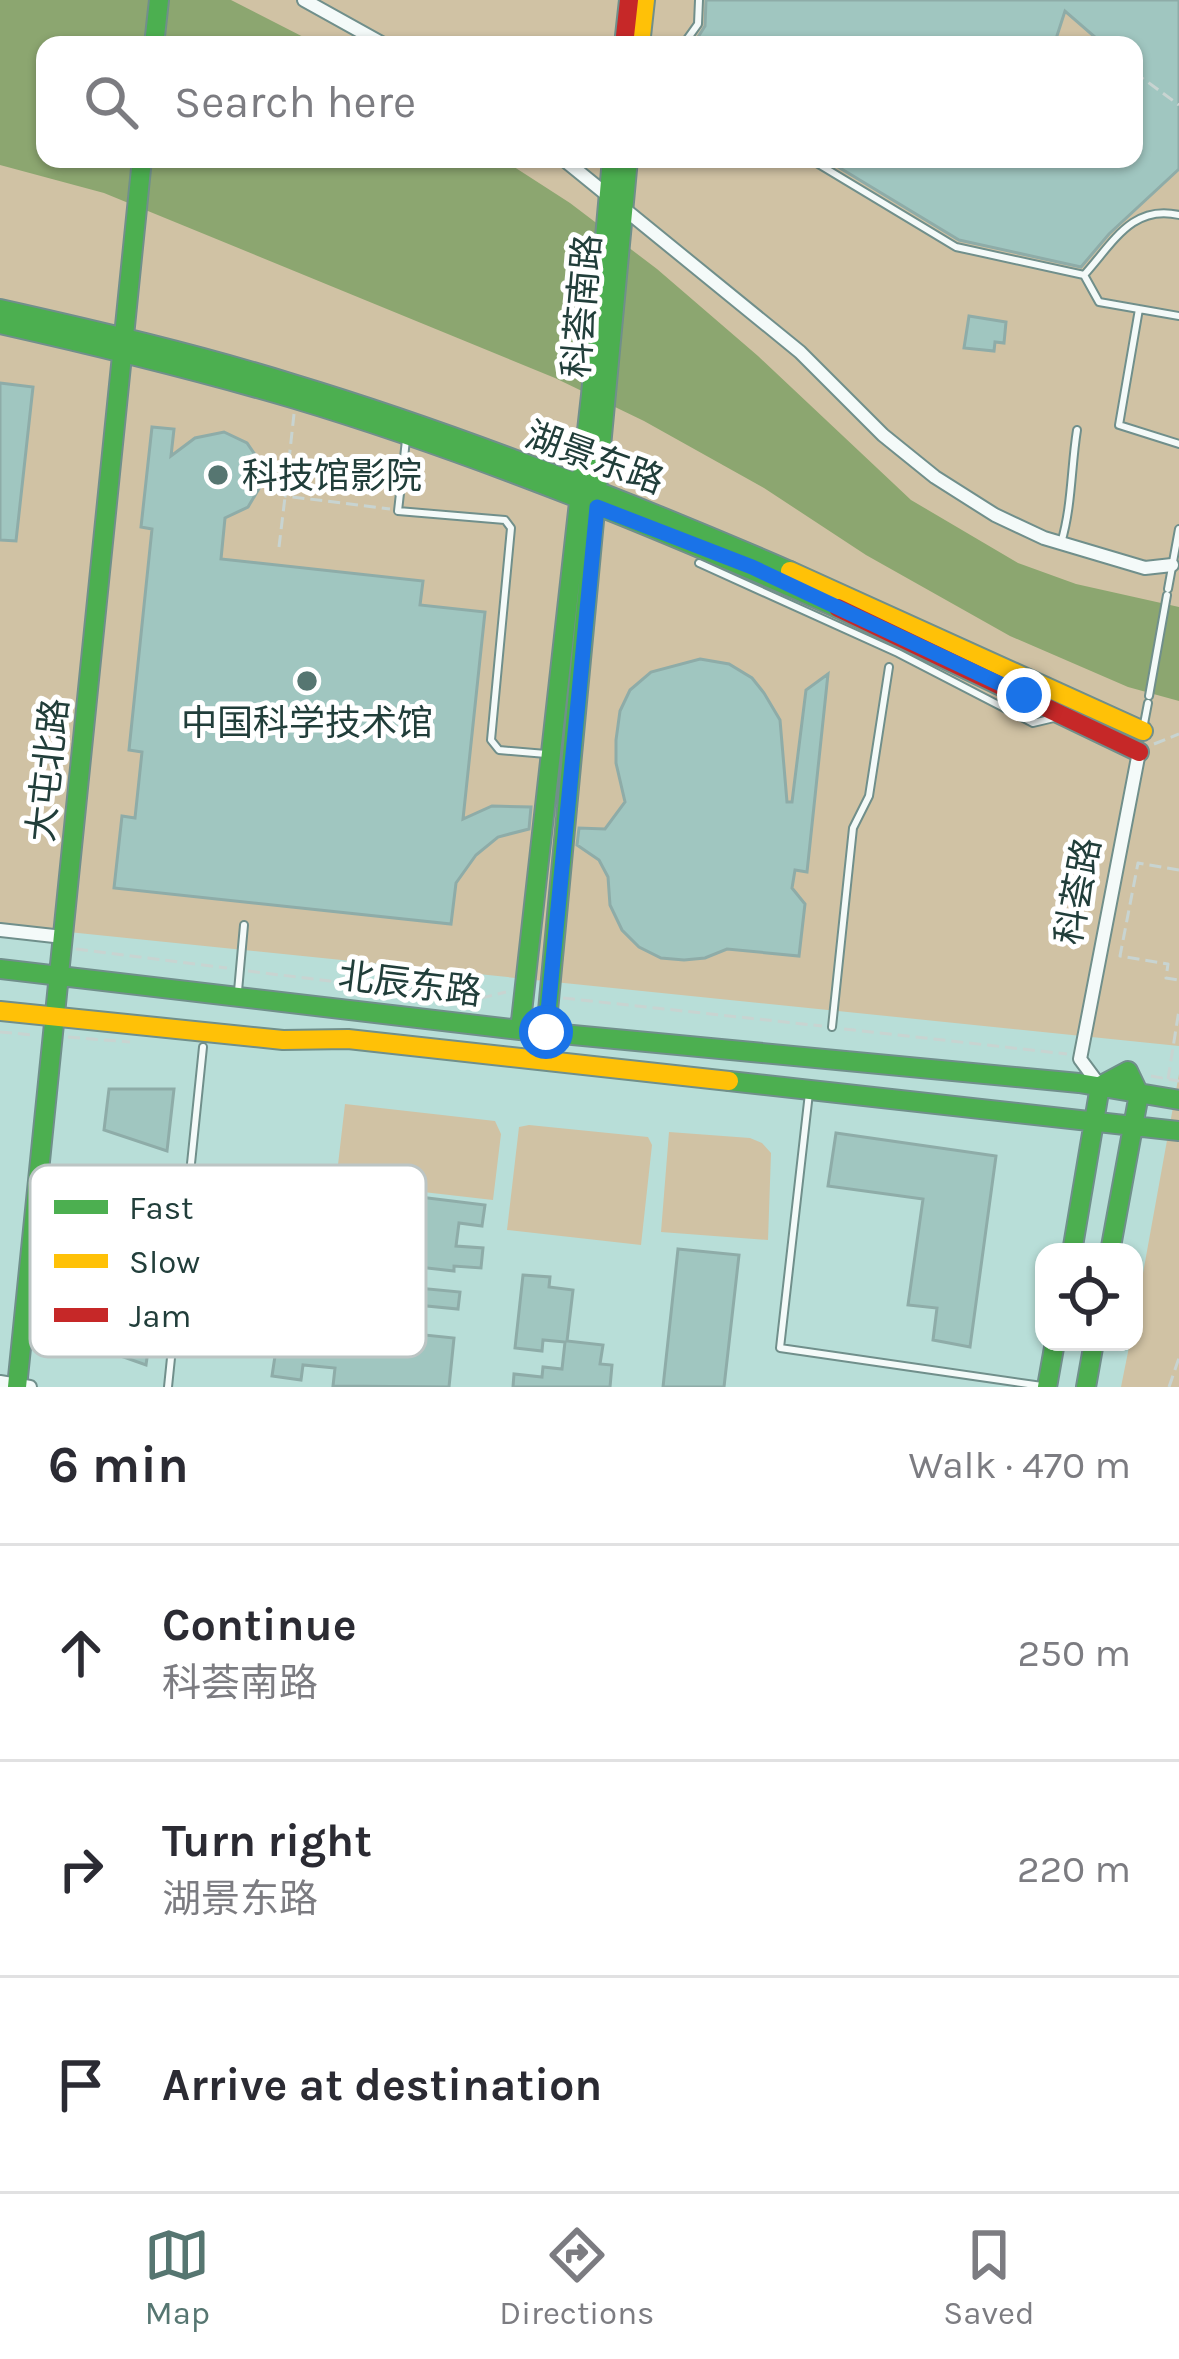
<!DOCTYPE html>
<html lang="en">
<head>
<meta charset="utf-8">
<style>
	body { margin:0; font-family:Karla,"Noto Sans SC",sans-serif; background:#f7f7f7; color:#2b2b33 }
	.controls { position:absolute; right:36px; bottom:36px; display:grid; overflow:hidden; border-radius:24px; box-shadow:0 3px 9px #0004 }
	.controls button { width:108px; height:108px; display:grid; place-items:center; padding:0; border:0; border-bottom:3px solid #e1e1e2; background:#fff; color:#2b2b33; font:60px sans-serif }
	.stop { position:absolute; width:36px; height:36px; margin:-27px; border:9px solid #1a73e8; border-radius:50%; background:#fff }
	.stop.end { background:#1a73e8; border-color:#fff; box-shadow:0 3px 12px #0008 }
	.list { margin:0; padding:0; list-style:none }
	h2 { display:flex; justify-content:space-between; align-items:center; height:156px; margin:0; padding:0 48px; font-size:51px }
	h2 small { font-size:39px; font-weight:400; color:#7c7c81 }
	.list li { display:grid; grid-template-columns:78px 1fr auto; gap:36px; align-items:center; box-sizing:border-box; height:216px; padding:0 48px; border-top:3px solid #e1e1e2 }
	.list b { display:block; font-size:45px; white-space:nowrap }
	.list p { margin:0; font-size:39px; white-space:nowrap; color:#7c7c81 }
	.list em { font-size:39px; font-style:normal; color:#7c7c81 }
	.icon { flex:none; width:66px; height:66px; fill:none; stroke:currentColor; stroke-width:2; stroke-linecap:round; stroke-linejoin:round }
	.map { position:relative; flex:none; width:1179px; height:1387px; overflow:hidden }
	.search { position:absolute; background:#fff; box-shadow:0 3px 9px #0004; left:36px; right:36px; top:36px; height:132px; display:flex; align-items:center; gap:30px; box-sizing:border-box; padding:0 42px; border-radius:24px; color:#7c7c81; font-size:45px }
	.sheet { height:804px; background:#fff }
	nav { display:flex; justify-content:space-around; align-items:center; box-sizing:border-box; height:168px; border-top:3px solid #e1e1e2; background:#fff; font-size:33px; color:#7c7c81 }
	nav a { display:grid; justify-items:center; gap:6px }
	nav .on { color:#567671 }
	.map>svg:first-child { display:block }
	.green { fill:#d0c2a4; fill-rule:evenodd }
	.water { fill:#8ca670 }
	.building { fill:#a0c6c0; stroke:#8eaca8; stroke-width:3 }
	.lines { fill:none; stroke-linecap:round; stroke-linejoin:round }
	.lane-casing { stroke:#708f8b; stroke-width:10 }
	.street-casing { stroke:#708f8b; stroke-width:16 }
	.fast-casing { stroke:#708f8b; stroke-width:22 }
	.slow-casing { stroke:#708f8b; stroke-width:22 }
	.jam-casing { stroke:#708f8b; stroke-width:22 }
	.path { stroke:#c8d4d1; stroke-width:3; stroke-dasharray:12 6; stroke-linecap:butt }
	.lane { stroke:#f4faf9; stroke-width:6 }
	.street { stroke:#f4faf9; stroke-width:12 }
	.fast { stroke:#4caf50; stroke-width:18 }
	.slow { stroke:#ffc107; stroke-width:18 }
	.jam { stroke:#c62828; stroke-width:18 }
	.route { stroke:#1a73e8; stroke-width:15 }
	.poi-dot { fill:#567671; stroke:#fff; stroke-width:4.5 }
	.labels { text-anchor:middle; stroke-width:10; stroke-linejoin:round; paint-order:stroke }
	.street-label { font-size:36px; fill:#213e3a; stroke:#fff }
	.poi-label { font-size:36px; fill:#213e3a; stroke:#fff; text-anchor:start }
	.key { fill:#fff; stroke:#bcc5c4; stroke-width:3 }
	.key-label { font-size:33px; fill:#213e3a }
</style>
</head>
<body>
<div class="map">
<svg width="1179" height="1387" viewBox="0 0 1179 1387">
	<rect width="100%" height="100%" fill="#b8ded8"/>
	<!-- green -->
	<path class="green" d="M 0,0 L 1179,0 L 1179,1046 L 0,925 ZM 45,45 L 1134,45 L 1134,159 L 45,159 Z
		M 1179,1074 L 1179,1387 L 1121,1387 L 1130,1342 L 1134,1342 L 1134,1323 Z
		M 345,1104 L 495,1121 L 501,1134 L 493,1200 L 336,1182 Z
		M 529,1125 L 648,1137 L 652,1145 L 641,1245 L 507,1230 L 519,1127 Z
		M 669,1132 L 750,1138 L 762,1143 L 771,1153 L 768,1240 L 661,1232 Z"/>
	<!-- water -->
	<path class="water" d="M 0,0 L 231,0 L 319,45 L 45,45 L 45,159 L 502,159 L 570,203 L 657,269 L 758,356 L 911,500 L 1018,563 L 1076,584 L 1179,607 L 1179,701 L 1128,687 L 1010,636 L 866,555 L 764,488 L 644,421 L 555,378 L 104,193 L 0,165 Z"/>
	<!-- building -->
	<path class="building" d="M 706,0 L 1179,0 L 1179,169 L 1109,234 L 1081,267 L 959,240 L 825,159 L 1134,159 L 1134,45 L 1104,45 L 1065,11 L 1054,45 L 693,45 L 705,26 Z
		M 969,316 L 1006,322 L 1004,343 L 995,342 L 994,351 L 964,348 Z
		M 0,383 L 33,387 L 16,541 L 0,540 Z
		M 152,427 L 174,429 L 171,456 L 195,438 L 224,432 L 247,443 L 258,459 L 260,487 L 248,507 L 225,518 L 221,559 L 423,581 L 420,605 L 485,612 L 463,819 L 492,806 L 531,807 L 529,829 L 498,837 L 476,855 L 456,883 L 451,924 L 114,888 L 122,816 L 135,818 L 142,752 L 129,750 L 152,529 L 141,527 Z
		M 700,659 L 729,664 L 752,678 L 764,693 L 780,720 L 787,802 L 792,802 L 806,690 L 828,674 L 807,872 L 795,870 L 792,888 L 805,904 L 799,956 L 727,949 L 705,958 L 684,960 L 661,958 L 639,947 L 622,930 L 610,905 L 608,877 L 599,860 L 577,845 L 579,828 L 605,829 L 625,802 L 616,763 L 616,740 L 620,711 L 630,690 L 651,672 Z
		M 109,1089 L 174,1089 L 167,1151 L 104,1130 Z
		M 836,1133 L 996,1156 L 970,1347 L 933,1340 L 937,1308 L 908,1305 L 923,1199 L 828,1186 Z
		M 379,1192 L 485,1205 L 482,1226 L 459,1223 L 456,1246 L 483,1248 L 481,1268 L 454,1266 L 454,1271 L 400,1265 L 405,1216 L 377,1213 Z
		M 298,1203 L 326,1207 L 309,1323 L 454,1338 L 449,1387 L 333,1386 L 335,1368 L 303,1365 L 301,1380 L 272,1376 Z
		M 678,1249 L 739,1255 L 724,1387 L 663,1387 Z
		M 523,1275 L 550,1277 L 549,1287 L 573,1290 L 567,1341 L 603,1345 L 600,1364 L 612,1365 L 610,1387 L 513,1387 L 514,1374 L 542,1377 L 543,1367 L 562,1369 L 565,1342 L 543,1340 L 542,1351 L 515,1348 Z
		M 335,1280 L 460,1292 L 458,1309 L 334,1297 Z
		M 155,1301 L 146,1365 L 84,1343 L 89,1304 Z"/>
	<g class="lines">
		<defs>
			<path id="lane" d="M 683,45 L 698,24 L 699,0
				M 810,159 L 956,247 L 1084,275 C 1113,243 1132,204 1179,215
				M 1084,275 L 1099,302 L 1179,316
				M 1139,309 L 1119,425 L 1179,444
				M 406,440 L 398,511 L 505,520 L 511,528 L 491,740 L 499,750 L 546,754
				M 1061,543 C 1072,507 1071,467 1077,430
				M 699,563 L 898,653 L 1033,723 L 1054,718
				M 1168,589 L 1179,529
				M 1149,696 L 1167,595
				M 1143,729 L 1148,703
				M 238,991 L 244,925
				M 832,1027 L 853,828 L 869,796 L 889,667
				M 809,1093 L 780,1348 L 1042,1386
				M 168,1387 L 203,1047"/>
			<path id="street" d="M 304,0 L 385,45
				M 563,159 L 800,352 L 883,435 L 935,477 L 995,515 L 1044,538 L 1145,568 L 1172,565
				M 0,930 L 63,937
				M 1100,1086 L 1080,1059 L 1139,752
				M 0,1382 L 30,1387"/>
			<path id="fast" d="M 154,45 L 159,0
				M 0,309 C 98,331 196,354 293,384 C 462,435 628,501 790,571
				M 0,324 C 98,346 196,370 292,398 C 479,454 660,529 838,608
				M 0,969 L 520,1030 L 1079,1083 L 1179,1100
				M 520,1030 L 591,395 L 612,159
				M 546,1032 L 628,159
				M 729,1081 L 1179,1131
				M 1072,1252 L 1100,1086 L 1128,1071 L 1139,1094 L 1110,1252
				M 17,1387 L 142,159
				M 1047,1387 L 1055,1342
				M 1086,1387 L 1094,1342"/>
			<path id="slow" d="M 640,45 L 645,0
				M 790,571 L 1143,731
				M 0,1011 L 283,1040 L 348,1039 L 729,1081"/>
			<path id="jam" d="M 624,45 L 629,0
				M 838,608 L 1139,752"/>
		</defs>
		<!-- lane casing -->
		<use href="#lane" class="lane-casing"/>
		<!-- street casing -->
		<use href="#street" class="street-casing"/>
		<!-- fast casing -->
		<use href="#fast" class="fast-casing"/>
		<!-- slow casing -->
		<use href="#slow" class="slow-casing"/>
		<!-- jam casing -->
		<use href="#jam" class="jam-casing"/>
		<!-- path -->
		<path class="path" d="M 1134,72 L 1179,105
			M 294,414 L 285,496 L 390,509
			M 279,547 L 285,497
			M 1154,744 L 1179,734
			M 1179,870 L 1138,863 L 1120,956 L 1168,964 L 1166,978 L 1179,980
			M 76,949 L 227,968
			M 248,971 L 477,999 L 506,992
			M 563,998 L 822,1026
			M 844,1029 L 1067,1054
			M 0,1032 L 34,1035
			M 68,1037 L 130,1042
			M 1151,1076 L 1179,1081
			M 1168,1079 L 1179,1010
			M 1169,1387 L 1179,1358"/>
		<!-- lane -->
		<use href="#lane" class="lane"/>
		<!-- street -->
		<use href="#street" class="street"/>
		<!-- fast -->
		<use href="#fast" class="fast"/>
		<!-- slow -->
		<use href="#slow" class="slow"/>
		<!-- jam -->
		<use href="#jam" class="jam"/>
	</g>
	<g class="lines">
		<!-- route -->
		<path class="route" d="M 546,1032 L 597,507 L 752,567 L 1024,695"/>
	</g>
	<!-- markers -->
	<g class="poi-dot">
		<circle cx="218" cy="475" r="12"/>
		<circle cx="307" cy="681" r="12"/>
	</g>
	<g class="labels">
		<!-- street labels -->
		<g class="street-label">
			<text transform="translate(581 306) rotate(-85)" y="13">科荟南路</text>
			<text transform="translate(595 457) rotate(20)" y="13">湖景东路</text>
			<text transform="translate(47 770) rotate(-84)" y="13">大屯北路</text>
			<text transform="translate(1077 891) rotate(-79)" y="13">科荟路</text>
			<text transform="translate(410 983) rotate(7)" y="13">北辰东路</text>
		</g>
		<!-- poi labels -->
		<g class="poi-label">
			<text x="242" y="488">科技馆影院</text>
			<text x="307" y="735" text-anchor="middle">中国科学技术馆</text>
		</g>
	</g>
	<!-- legend -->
	<rect x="30" y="1165" width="396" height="192" rx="18" class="key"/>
	<rect x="54" y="1200" width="54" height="14" fill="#4caf50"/>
	<rect x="54" y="1254" width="54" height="14" fill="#ffc107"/>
	<rect x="54" y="1308" width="54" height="14" fill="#c62828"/>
	<g class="key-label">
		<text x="129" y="1219">Fast</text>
		<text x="129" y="1273">Slow</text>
		<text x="129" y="1327">Jam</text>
	</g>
</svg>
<div class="controls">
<button><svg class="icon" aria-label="locate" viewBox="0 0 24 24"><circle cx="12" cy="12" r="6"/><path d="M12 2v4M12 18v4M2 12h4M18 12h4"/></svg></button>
</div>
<div class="stop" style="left:546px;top:1032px"></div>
<div class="stop end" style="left:1024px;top:695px"></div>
<div class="search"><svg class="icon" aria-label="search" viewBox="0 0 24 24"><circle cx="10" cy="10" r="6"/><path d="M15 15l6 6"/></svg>Search here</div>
</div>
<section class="sheet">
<h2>6 min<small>Walk · 470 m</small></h2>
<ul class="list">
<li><svg class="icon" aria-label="ahead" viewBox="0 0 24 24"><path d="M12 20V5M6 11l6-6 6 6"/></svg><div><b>Continue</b><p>科荟南路</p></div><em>250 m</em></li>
<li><svg class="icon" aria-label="right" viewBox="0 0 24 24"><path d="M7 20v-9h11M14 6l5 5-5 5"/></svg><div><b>Turn right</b><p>湖景东路</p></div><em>220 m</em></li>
<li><svg class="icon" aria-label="arrive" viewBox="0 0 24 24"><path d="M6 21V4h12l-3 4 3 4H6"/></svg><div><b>Arrive at destination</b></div></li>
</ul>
</section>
<nav>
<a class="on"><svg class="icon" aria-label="map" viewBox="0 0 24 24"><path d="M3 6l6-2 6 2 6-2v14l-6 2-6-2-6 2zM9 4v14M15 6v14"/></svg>Map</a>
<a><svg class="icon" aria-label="directions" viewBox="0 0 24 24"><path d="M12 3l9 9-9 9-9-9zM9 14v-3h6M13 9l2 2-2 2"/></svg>Directions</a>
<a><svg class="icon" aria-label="saved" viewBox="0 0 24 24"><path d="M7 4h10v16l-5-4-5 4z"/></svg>Saved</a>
</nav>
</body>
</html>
